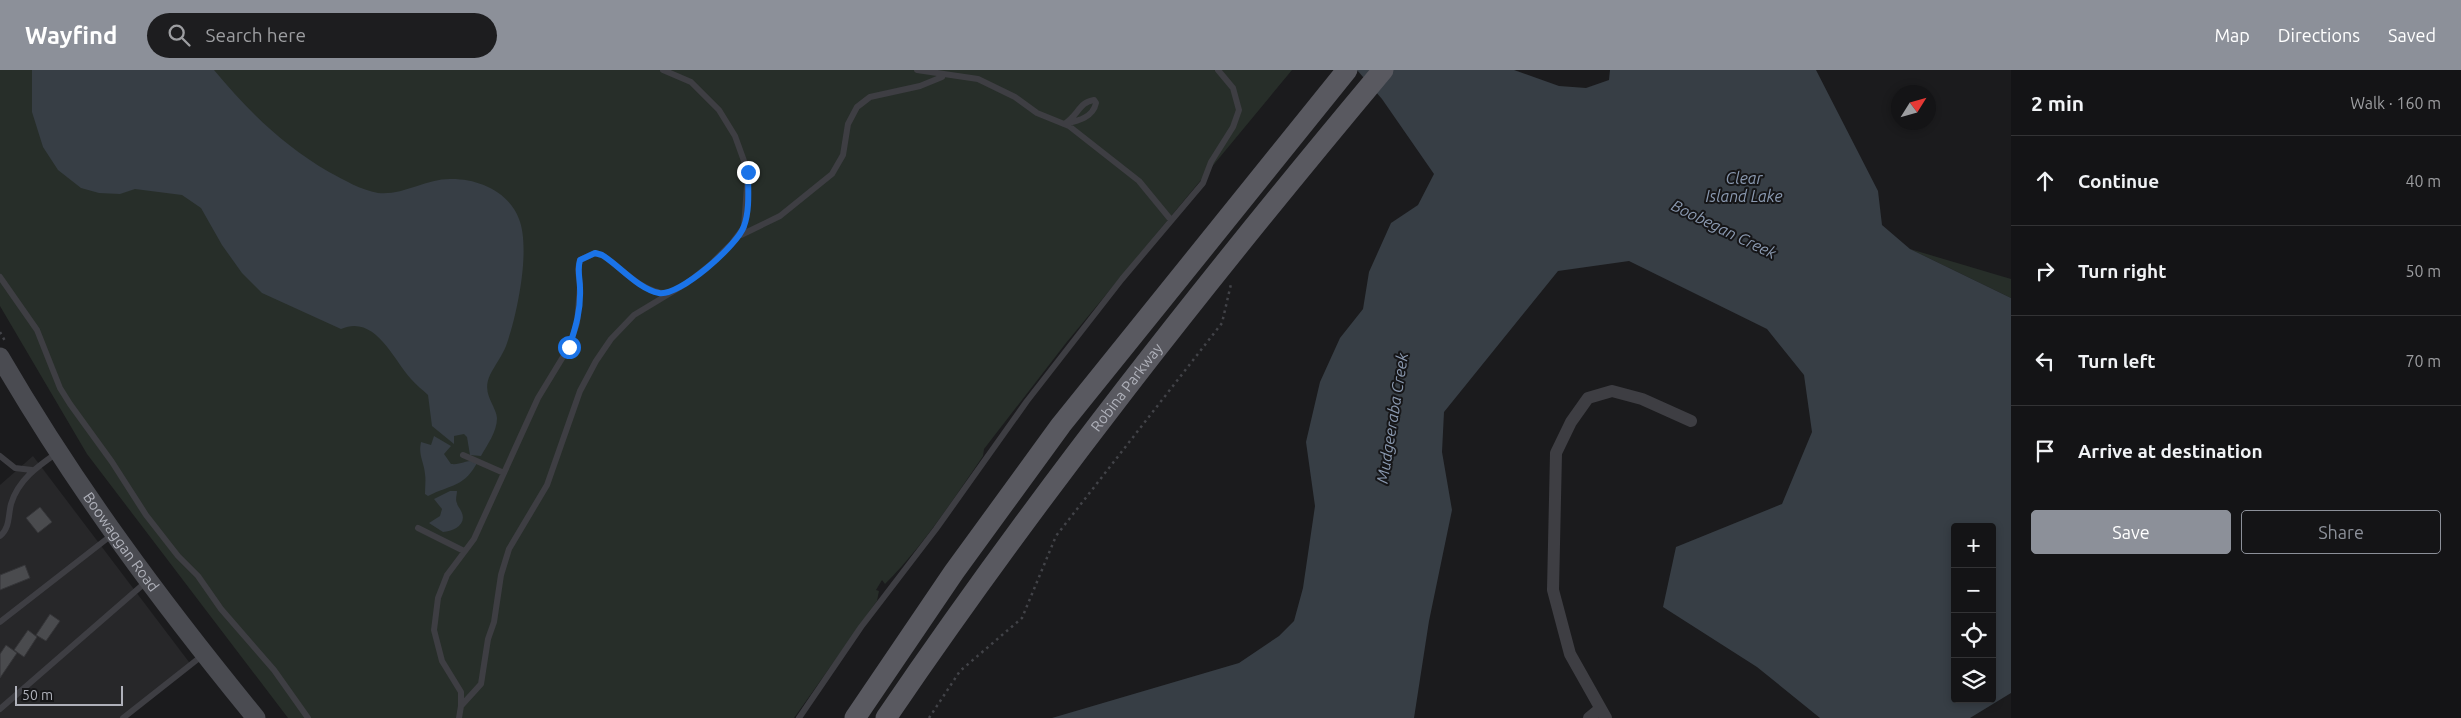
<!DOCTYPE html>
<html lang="en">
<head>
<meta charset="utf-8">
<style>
	body { margin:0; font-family:Ubuntu,sans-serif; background:#1d1d1f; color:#f1f3f6 }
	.controls { position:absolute; right:15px; bottom:15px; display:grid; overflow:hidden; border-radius:5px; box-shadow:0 2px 8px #0003 }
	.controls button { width:45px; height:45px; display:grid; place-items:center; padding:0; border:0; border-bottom:1px solid #333335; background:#141416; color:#f1f3f6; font:25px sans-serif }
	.compass { position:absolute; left:1891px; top:15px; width:45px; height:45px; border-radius:50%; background:#141416; box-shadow:0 2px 8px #0003; rotate:53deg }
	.scale { position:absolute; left:15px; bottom:12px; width:108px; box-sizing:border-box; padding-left:5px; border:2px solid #afb1ba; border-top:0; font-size:14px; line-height:18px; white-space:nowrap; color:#afb1ba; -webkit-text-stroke:4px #161618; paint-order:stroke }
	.stop { position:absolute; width:15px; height:15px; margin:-11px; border:4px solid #1a73e8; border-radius:50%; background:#fff }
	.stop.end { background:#1a73e8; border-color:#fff; box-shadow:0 1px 5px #0008 }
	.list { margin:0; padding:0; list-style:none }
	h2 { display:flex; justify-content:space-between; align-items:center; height:65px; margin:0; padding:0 20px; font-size:21px }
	h2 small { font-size:16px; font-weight:400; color:#9d9ea1 }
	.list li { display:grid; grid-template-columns:32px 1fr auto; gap:15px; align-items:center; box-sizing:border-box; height:90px; padding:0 20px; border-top:1px solid #333335 }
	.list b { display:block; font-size:19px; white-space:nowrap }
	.list em { font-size:16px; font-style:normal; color:#9d9ea1 }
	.actions { display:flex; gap:10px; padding:15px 20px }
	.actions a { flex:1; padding:11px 0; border:1px solid #8c9099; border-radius:5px; text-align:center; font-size:18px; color:#8c9099 }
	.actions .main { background:#8c9099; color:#fff }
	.icon { flex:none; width:28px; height:28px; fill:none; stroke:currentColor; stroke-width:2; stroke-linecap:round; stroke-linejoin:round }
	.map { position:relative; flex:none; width:2011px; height:648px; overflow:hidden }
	header { display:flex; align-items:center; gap:30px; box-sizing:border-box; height:70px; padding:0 25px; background:#8c9099; color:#fff }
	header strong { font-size:24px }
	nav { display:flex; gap:28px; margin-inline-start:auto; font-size:18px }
	.search { width:350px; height:45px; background:#1d1d1f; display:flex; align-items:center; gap:12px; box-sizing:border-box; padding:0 18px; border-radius:28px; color:#9d9ea1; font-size:19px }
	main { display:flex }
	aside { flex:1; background:#141416 }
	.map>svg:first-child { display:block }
	.built { fill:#272729 }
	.green { fill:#272e29 }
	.water { fill:#373e45; fill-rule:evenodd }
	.building { fill:#4a4b4e; stroke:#353538 }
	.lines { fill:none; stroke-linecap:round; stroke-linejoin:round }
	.path { stroke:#424348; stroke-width:2.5; stroke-dasharray:2.5 4; stroke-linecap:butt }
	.lane { stroke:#3e3e43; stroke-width:6 }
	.street { stroke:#3e3e43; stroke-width:12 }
	.secondary { stroke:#4a4b51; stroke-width:19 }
	.primary { stroke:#595960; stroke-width:21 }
	.route { stroke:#1a73e8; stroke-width:6 }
	.labels { text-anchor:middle; stroke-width:4; stroke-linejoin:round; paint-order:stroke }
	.street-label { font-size:15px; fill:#afb1ba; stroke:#161618 }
	.water-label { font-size:16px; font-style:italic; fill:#8b9ab1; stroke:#161618 }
</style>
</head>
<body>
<header>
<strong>Wayfind</strong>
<div class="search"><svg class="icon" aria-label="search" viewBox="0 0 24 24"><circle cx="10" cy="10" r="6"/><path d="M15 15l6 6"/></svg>Search here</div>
<nav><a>Map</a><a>Directions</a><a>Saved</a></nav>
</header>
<main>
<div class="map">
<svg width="2011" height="648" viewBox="0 0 2011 648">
	<rect width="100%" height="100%" fill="#1b1b1d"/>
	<!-- built -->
	<path class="built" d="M 33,386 L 192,596 L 126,648 L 0,648 L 0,415 Z"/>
	<!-- green -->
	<path class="green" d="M 0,0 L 1292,0 L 1066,273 L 984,379 L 983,386 C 953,430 923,476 885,514 L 882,510 L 876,520 L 879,521 L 877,531 L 794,648 L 288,648 L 87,384 L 0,236 Z
		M 1910,179 L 2011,209 L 2011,228 Z"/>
	<!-- water -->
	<path class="water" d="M 32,0 L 214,0 C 248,41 283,75 329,102 C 344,110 361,120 378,123 C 402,126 427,108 452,109 C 479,109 509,122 519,149 C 531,179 517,246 506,276 C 502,286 495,295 490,305 C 481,324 496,335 497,348 C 497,362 487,375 481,386 L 470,385 L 467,367 L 464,364 L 454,366 L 454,374 L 432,356 L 428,325 C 423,320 416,315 411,309 C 393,289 375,244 341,259 L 262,223 L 242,203 L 222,175 L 201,138 L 182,125 L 135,119 L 120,124 L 99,123 L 81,118 L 58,100 L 43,77 L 32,42 Z
		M 1357,0 L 1514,0 L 1559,16 L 1586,18 L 1609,10 L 1610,0 L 1816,0 L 1878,121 L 1882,155 L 1910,179 L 2011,228 L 2011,623 L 1970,648 L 1820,648 L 1757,597 L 1663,537 L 1676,477 L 1782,434 L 1812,362 L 1804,305 L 1767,259 L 1629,191 L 1558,201 L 1444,342 L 1442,382 L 1452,440 L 1429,551 L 1414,648 L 1052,648 L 1239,593 L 1279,566 L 1294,551 L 1303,518 L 1315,436 L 1306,372 L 1320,312 L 1340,268 L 1363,239 L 1369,202 L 1391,153 L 1418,135 L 1434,104 L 1382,29 ZM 1955,457 L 1992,457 L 1992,629 L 1955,629 Z
		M 434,366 L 451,376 L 444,384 L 451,394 C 462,395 464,390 478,391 C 465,417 452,414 428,426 L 425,424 C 425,417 426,410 425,404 C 424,392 418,385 421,372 L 431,375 Z
		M 450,421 L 457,421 C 457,424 455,430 457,433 C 457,436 460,438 461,441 C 468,454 454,461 443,462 L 429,453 L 440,446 L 442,439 L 434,429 Z"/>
	<!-- building -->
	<path class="building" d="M 40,437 L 52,452 L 38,463 L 26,448 Z
		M 25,495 L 30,508 L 0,520 L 0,505 Z
		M 50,544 L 60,551 L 46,571 L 36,565 Z
		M 28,560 L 37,567 L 24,587 L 14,580 Z
		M 6,575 L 17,583 L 0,608 L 0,584 Z"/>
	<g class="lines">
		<!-- path -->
		<path class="path" d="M 0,262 L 5,271
			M 929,648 L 960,601 L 1022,548 L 1056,466 L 1222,253 L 1231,214"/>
		<!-- lane -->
		<path class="lane" d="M 917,0 L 978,9 L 1015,27 L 1037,43 L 1069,56 L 1139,111 L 1171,150
			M 1094,30 L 1096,33 C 1093,48 1077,51 1064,54 C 1078,46 1079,32 1094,30 Z
			M 741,165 L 780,146 L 832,104 L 843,85 L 848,54 L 857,37 L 870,27 L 920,16 L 942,7
			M 0,207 L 37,260 L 60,318 L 70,334 L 112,392 L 146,445 L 178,486 L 198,506 L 221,539 L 274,600 L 308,648
			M 463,385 L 504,403
			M 0,386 L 15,398 L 32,400
			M 418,458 L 464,481
			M 0,466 C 10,458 8,446 11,434 C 18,410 38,396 57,383
			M 0,552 L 113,464
			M 461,636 L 461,622 L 442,591 L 434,560 L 438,528 L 447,505 L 474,469 L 538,328 L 569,277 L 577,253 L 580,217 L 578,199 L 580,190 L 595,183 L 602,185 C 621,197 644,225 668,223
			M 0,639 L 146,512
			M 123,648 L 203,585
			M 459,648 L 461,636 L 481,614 L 488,569 L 494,552 L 501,505 L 509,479 L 547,415 L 580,321 L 596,291 L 611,269 L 634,245 L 687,213 L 711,194 L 732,173 L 744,157 L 748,102 L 735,66 L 719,40 L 691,12 L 663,0
			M 799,648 L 861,557 L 936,459 L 1027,331 L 1122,209 L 1203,113 L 1211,92 L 1233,57 L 1239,40 L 1233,18 L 1218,0"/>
		<!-- street -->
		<path class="street" d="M 1589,648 L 1600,639
			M 1606,648 L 1570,584 L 1553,520 L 1556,383 L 1571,352 L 1588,328 L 1612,321 L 1642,329 L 1691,351"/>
		<!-- secondary -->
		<path class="secondary" id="s1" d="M 0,287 C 75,416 161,532 256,648"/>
		<!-- primary -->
		<g class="primary">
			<path d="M 855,648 L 954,502 L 1061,355 L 1347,0"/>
			<path id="s2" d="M 886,648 C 1039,423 1208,209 1383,0"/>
		</g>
	</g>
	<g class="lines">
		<!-- route -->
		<path class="route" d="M 569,277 C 576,257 581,239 580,218 C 580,208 577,200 580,190 L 595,183 L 602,185 C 620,196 638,219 659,223 C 679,227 738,175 744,156 C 750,140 748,119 748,102"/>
	</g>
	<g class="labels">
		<!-- street labels -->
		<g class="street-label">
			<text dy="5" stroke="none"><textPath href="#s2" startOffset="409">Robina Parkway</textPath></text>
			<text dy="5" stroke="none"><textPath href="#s1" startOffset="221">Boowaggan Road</textPath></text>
		</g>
		<!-- water labels -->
		<g class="water-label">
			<text x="1744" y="114">Clear<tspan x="1744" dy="18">Island Lake</tspan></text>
			<text transform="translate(1724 159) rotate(26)" y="6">Boobegan Creek</text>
			<text transform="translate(1392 348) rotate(-81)" y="6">Mudgeeraba Creek</text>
		</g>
	</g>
</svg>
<div class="controls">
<button>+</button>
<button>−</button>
<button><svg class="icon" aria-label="locate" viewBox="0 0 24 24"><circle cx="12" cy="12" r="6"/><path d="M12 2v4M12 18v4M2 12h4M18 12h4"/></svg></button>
<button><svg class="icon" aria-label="layers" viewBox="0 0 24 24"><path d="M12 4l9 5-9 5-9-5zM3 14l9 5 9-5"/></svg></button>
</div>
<svg class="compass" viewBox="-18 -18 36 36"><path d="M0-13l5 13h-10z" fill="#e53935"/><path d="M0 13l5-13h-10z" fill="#9d9ea1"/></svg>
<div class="scale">50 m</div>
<div class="stop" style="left:569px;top:277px"></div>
<div class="stop end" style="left:748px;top:102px"></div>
</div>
<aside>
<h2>2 min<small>Walk · 160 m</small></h2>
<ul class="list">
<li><svg class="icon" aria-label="ahead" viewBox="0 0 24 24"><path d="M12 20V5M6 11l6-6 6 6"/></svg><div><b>Continue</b></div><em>40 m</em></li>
<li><svg class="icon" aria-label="right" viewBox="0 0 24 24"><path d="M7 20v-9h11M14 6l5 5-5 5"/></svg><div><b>Turn right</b></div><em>50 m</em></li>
<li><svg class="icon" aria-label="left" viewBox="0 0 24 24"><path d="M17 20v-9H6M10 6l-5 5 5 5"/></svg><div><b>Turn left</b></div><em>70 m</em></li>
<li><svg class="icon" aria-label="arrive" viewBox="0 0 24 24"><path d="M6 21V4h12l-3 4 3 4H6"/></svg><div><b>Arrive at destination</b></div></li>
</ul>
<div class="actions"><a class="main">Save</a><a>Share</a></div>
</aside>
</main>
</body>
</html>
